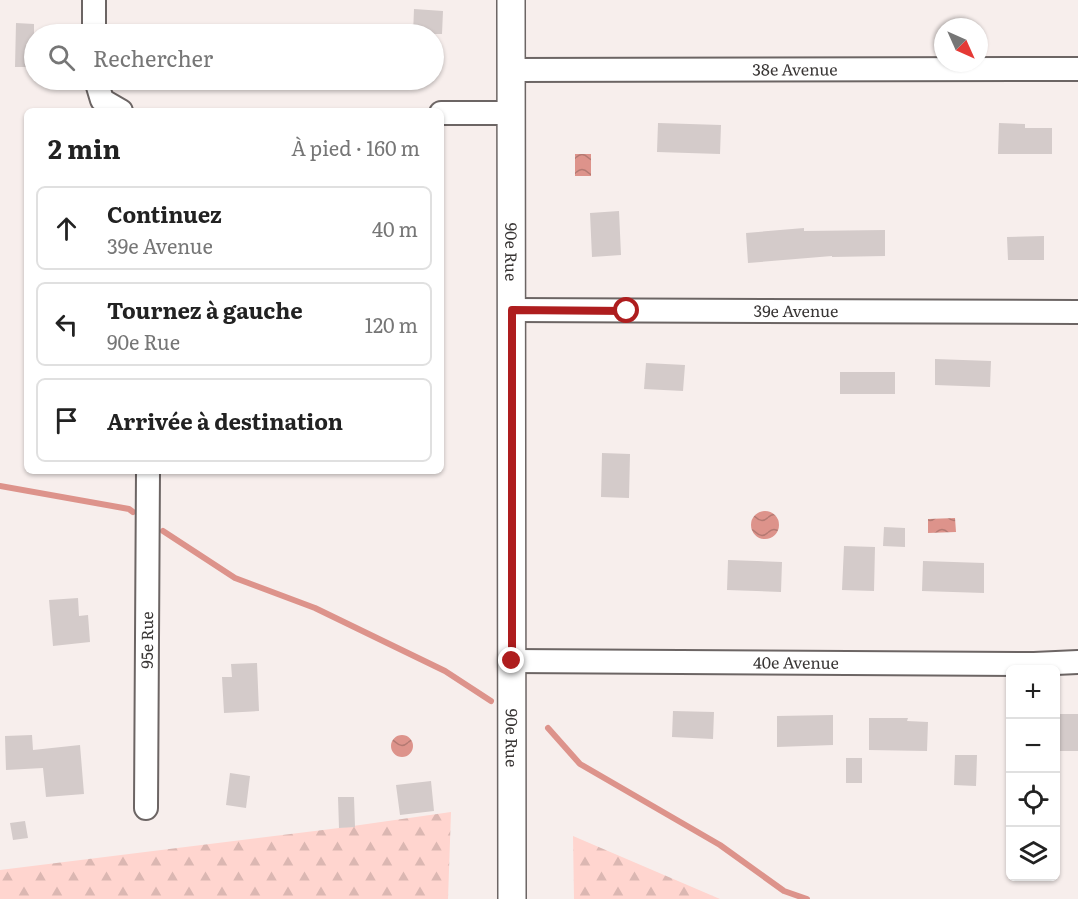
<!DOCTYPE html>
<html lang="fr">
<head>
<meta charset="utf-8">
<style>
	body { margin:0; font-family:Literata,serif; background:#f6f6f6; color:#222 }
	.controls { position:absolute; right:18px; bottom:18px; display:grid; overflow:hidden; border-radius:9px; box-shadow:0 2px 4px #0004 }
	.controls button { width:54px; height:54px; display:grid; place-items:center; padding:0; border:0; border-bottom:2px solid #e0e0e0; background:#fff; color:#222; font:30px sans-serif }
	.compass { position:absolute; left:934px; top:18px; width:54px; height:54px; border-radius:50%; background:#fff; box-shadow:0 2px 4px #0004; rotate:135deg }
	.stop { position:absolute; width:18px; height:18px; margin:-14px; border:4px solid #ae1d1e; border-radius:50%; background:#fff }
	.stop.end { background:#ae1d1e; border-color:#fff; box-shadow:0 2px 6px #0008 }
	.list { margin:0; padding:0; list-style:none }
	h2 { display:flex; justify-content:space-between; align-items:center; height:78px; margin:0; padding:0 24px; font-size:26px }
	h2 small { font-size:20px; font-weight:400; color:#767676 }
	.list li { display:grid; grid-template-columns:39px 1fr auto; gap:18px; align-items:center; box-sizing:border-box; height:84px; margin:0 12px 12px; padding:0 12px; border:2px solid #e0e0e0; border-radius:9px }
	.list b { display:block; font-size:22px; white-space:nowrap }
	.list p { margin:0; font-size:20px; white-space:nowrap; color:#767676 }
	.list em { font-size:20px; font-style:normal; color:#767676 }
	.icon { flex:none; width:33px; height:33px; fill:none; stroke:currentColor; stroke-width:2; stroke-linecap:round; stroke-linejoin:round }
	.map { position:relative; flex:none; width:1078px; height:899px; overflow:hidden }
	.search { position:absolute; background:#fff; box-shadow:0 2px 4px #0004; left:24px; top:24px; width:420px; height:66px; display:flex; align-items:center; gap:15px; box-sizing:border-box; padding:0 21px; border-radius:33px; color:#767676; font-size:22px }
	.panel { position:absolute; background:#fff; box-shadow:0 2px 4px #0004; left:24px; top:108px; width:420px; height:366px; border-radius:9px }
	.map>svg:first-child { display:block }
	.forest { fill:url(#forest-firs) }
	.water { fill:url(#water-waves) }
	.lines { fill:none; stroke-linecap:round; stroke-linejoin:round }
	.stream { stroke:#dd938b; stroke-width:6 }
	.building { fill:#d4cbca }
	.minor-casing { stroke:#6c6564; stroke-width:26 }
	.tertiary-casing { stroke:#6c6564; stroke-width:30 }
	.minor { stroke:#fff; stroke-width:22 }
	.tertiary { stroke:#fff; stroke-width:27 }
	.route { stroke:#ae1d1e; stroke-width:8 }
	.labels { text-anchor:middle; stroke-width:6; stroke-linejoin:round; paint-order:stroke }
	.street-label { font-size:16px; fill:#383534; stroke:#fff }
</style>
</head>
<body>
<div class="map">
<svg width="1078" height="899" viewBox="0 0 1078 899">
	<defs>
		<pattern id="forest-firs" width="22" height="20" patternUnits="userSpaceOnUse" patternTransform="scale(1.5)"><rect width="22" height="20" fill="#ffd5cf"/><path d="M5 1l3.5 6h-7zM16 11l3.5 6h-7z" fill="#dbb7b2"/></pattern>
		<pattern id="water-waves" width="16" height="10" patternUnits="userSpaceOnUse" patternTransform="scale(1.5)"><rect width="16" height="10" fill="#dd938b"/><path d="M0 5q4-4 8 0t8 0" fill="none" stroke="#b47972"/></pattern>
	</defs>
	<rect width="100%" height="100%" fill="#f7eeec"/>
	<!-- forest -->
	<path class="forest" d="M 451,812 L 448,899 L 0,899 L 0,870 L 339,828 Z
		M 573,836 L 720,899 L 574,899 Z"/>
	<!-- water -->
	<path class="water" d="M 575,154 L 591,154 L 591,176 L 575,176 Z
		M751 525a14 14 0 1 1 28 0a14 14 0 1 1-28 0Z
		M 955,518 L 956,532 L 928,533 L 928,519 Z
		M391 746a11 11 0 1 1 22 0a11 11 0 1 1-22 0Z"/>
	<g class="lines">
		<!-- stream -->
		<path class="stream" d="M 0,486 L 129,509 L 133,512
			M 163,531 L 235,578 L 315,608 L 445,671 L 491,701
			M 548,728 L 580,764 L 720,845 L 784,891 L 807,899"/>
	</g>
	<!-- building -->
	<path class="building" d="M 414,9 L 443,11 L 442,34 L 413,34 Z
		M 16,23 L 34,24 L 34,67 L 15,67 Z
		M 658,123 L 721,125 L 720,154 L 657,152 Z
		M 999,123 L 1025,124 L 1025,128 L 1052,128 L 1052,154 L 998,154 Z
		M 619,211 L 621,255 L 592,257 L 590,213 Z
		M 804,228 L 804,231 L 885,230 L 885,256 L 832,257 L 832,256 L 748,263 L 746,233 Z
		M 1044,236 L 1044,260 L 1008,260 L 1007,237 Z
		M 935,359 L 991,361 L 990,387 L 935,385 Z
		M 646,363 L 685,365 L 683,391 L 644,389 Z
		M 840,372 L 895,372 L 895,394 L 840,394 Z
		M 602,453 L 630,454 L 629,498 L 601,497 Z
		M 884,527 L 905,528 L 905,547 L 883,546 Z
		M 844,546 L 875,547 L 874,591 L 842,590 Z
		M 728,560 L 782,562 L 781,592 L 727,590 Z
		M 923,561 L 984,563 L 984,593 L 922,591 Z
		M 78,598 L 79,616 L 88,615 L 90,642 L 53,646 L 49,600 Z
		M 257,663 L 259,711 L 224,713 L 222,677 L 232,677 L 231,664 Z
		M 673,711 L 714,712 L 713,739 L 672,737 Z
		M 1056,714 L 1078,714 L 1078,751 L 1056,751 Z
		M 833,715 L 833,745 L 777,747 L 777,716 Z
		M 869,718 L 908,718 L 907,721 L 928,722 L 927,751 L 869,750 Z
		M 32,735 L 33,750 L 80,745 L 84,794 L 46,797 L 43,768 L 6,770 L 5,736 Z
		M 955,755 L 977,755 L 976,786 L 954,785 Z
		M 846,758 L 862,758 L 862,783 L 846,783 Z
		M 230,773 L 250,776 L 246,808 L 226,805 Z
		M 431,781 L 434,811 L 400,815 L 396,785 Z
		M 338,797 L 354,797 L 355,827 L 339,828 Z
		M 25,821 L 28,838 L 13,840 L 10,823 Z"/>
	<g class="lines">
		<defs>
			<g id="minor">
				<path d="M 94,34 L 94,0"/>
				<path id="s1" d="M 511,70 L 1078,69"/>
				<path d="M 96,80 L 102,100 L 121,111"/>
				<path d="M 441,113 L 511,113"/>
				<path id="s2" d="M 512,310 L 1078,312"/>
				<path id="s3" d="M 512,661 L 1034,664 L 1078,662"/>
				<path id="s4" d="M 146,808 L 148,471"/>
			</g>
			<g id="tertiary">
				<path id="s5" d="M 511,0 L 512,899"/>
			</g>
		</defs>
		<!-- minor casing -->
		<use href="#minor" class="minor-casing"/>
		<!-- tertiary casing -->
		<use href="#tertiary" class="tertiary-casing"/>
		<!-- minor -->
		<use href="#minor" class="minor"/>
		<!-- tertiary -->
		<use href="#tertiary" class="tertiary"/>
	</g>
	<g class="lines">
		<!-- route -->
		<path class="route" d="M 512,661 L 512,310 L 627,311"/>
	</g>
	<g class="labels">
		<!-- street labels -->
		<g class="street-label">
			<text dy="6" stroke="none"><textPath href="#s1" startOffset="284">38e Avenue</textPath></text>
			<text dy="6" stroke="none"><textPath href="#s5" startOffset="252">90e Rue</textPath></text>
			<text dy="6" stroke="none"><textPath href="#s2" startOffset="284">39e Avenue</textPath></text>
			<text dy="6" stroke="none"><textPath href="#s4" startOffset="168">95e Rue</textPath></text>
			<text dy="6" stroke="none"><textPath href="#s3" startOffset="284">40e Avenue</textPath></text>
			<text dy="6" stroke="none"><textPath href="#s5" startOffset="738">90e Rue</textPath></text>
		</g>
	</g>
</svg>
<div class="controls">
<button>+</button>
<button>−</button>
<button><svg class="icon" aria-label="locate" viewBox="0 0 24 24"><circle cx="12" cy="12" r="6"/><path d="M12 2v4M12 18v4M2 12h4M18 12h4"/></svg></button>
<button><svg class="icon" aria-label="layers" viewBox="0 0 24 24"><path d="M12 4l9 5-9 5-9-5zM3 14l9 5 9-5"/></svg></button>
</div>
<svg class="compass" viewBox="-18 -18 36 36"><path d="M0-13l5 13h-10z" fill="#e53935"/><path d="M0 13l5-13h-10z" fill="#767676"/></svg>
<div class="stop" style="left:627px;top:311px"></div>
<div class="stop end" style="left:512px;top:661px"></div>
<div class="search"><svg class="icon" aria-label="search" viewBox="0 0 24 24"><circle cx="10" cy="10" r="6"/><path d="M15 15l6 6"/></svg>Rechercher</div>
<section class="panel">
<h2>2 min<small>À pied · 160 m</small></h2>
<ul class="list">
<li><svg class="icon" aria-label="ahead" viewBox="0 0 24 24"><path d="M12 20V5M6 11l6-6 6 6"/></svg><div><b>Continuez</b><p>39e Avenue</p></div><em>40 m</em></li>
<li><svg class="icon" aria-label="left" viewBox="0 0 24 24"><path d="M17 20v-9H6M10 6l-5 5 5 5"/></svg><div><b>Tournez à gauche</b><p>90e Rue</p></div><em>120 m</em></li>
<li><svg class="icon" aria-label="arrive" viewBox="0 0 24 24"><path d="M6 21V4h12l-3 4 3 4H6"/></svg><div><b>Arrivée à destination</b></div></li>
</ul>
</section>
</div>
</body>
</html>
